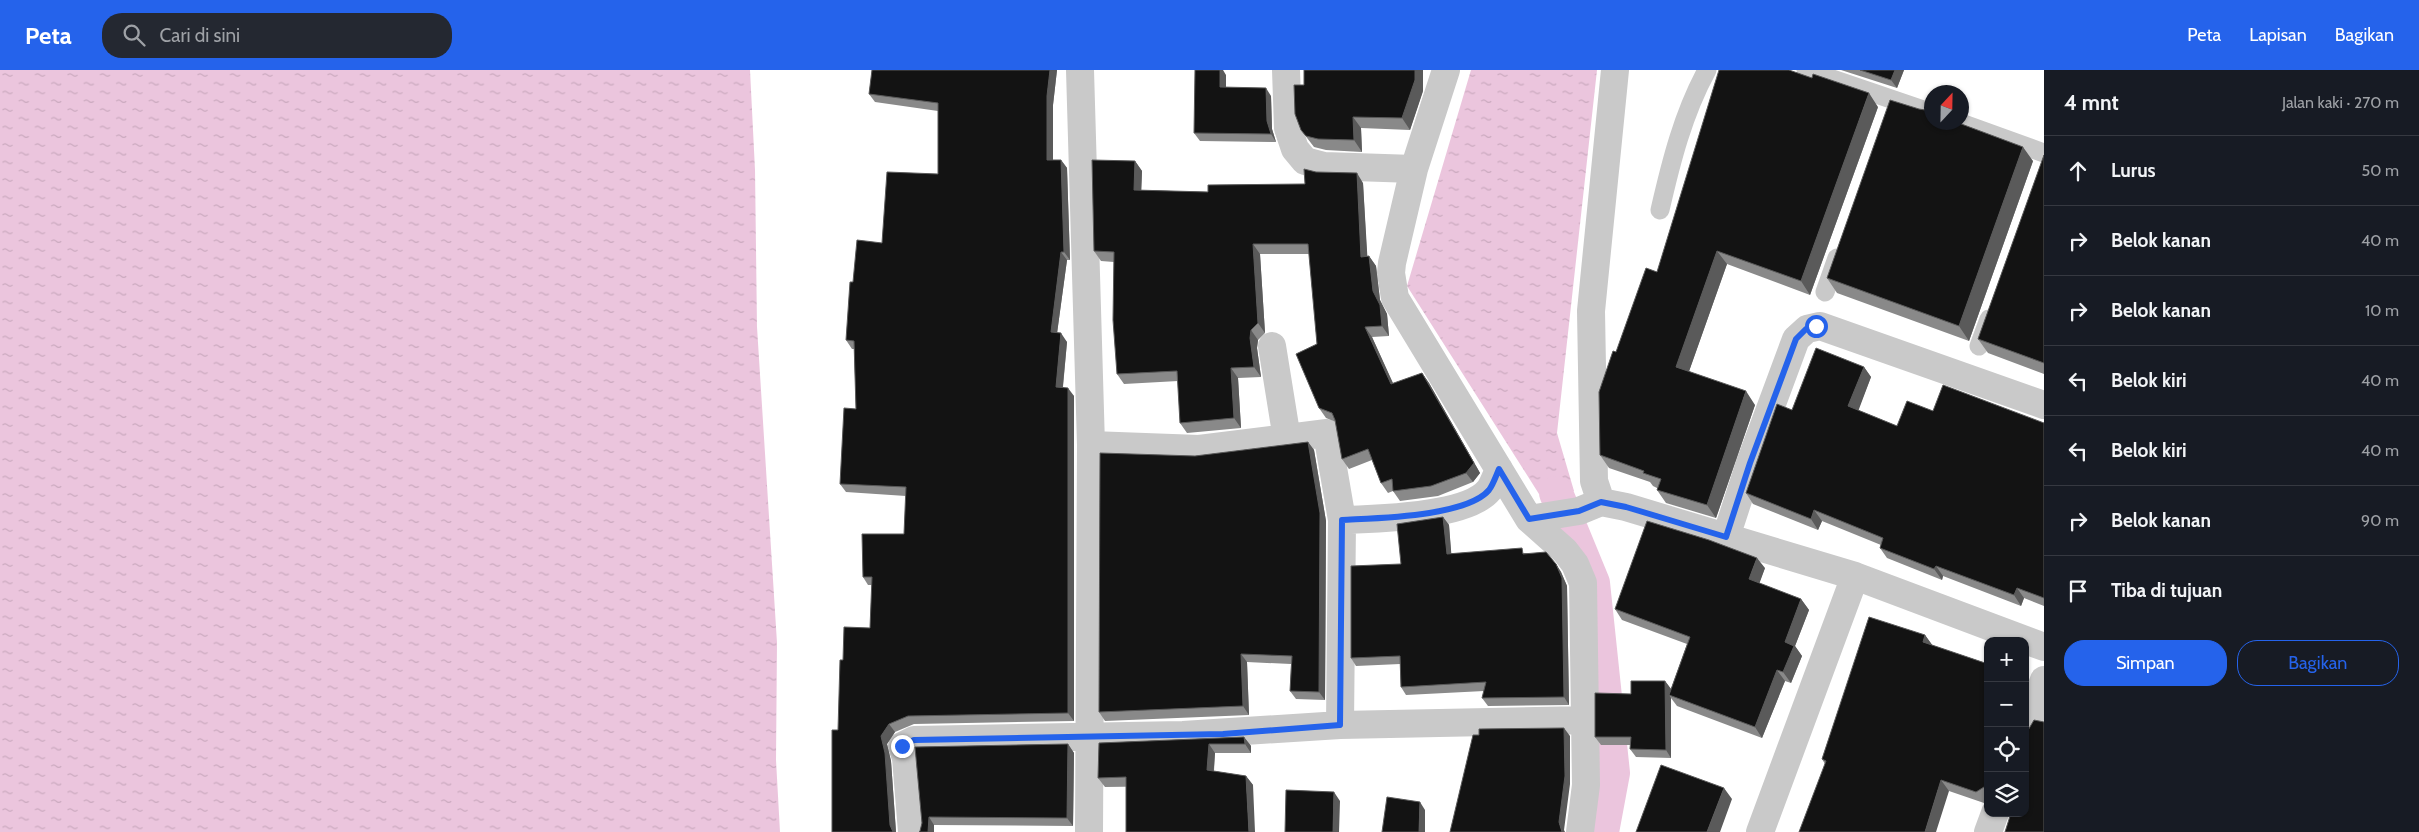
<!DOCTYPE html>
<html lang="id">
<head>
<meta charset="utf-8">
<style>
	body { margin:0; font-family:Cabin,sans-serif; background:#242831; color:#f1f3f6 }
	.controls { position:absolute; right:15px; bottom:15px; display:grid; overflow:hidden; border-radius:10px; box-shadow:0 1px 4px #0004 }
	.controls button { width:45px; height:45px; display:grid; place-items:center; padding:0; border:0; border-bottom:1px solid #363941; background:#171b24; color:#f1f3f6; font:25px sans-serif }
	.compass { position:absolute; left:1924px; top:15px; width:45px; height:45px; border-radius:50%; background:#171b24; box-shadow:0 1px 4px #0004; rotate:22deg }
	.stop { position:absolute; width:15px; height:15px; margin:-11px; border:4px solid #2563eb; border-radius:50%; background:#fff }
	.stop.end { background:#2563eb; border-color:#fff; box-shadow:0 1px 5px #0008 }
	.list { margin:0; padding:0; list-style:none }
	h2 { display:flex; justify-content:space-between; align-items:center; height:65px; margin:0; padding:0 20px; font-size:21px }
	h2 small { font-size:16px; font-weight:400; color:#9ea1a6 }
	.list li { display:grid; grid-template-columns:32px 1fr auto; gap:15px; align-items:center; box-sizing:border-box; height:70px; padding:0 20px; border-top:1px solid #363941 }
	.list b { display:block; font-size:19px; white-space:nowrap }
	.list em { font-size:16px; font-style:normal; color:#9ea1a6 }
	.actions { display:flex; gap:10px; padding:15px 20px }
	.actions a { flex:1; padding:11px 0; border:1px solid #2563eb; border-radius:20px; text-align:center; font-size:18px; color:#2563eb }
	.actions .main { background:#2563eb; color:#fff }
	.icon { flex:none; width:28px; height:28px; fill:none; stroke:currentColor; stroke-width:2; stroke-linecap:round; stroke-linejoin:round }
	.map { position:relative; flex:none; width:2044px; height:762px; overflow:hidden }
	header { display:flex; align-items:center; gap:30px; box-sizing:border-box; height:70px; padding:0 25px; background:#2563eb; color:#fff }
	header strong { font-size:24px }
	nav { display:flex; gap:28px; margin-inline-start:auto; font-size:18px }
	.search { width:350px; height:45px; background:#242831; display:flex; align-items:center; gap:12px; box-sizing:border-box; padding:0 18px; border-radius:20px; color:#9ea1a6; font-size:19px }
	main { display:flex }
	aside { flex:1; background:#171b24 }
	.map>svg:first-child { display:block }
	.water { fill:url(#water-ripples) }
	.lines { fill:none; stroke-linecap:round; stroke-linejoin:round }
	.canal { stroke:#ebc5dd; stroke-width:34 }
	.service { stroke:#c9c9c9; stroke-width:19 }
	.minor { stroke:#c9c9c9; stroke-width:28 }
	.wall { fill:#898989 }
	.shaded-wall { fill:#5a5a5a }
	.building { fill:#131313; stroke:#5a5a5a }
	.route { stroke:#2563eb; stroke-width:6 }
</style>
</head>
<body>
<header>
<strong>Peta</strong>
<div class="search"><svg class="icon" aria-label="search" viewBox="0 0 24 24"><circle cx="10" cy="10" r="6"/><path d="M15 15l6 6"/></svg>Cari di sini</div>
<nav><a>Peta</a><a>Lapisan</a><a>Bagikan</a></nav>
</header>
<main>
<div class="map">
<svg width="2044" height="762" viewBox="0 0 2044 762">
	<defs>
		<pattern id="water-ripples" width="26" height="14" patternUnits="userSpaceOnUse" patternTransform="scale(1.25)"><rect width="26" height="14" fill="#ebc5dd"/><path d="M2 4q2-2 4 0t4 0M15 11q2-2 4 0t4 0" fill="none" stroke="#caa9be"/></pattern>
	</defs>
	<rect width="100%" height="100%" fill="#fff"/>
	<!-- water -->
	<path class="water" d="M 0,0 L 750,0 L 755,100 L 757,257 L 777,573 L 776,690 L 780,762 L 0,762 Z
		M 1471,0 L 1597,0 L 1557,363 L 1574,421 L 1539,424 L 1407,216 Z"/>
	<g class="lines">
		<!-- canal -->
		<path class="canal" d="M 1556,423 L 1593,513 L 1613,703 L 1602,762"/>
		<!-- service -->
		<path class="service" d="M 1806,0 L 1932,43
			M 1958,52 L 2044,83
			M 1660,140 C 1671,92 1683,44 1707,0
			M 1825,222 L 1837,188
			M 1979,276 L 1989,249"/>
		<!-- minor -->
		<path class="minor" d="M 1080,0 L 1091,375 L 1089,762
			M 1286,0 L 1288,58 L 1295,79 L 1305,91 L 1324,96 L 1414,99
			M 1446,0 L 1414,99 L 1392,193 L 1391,203 L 1395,228 L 1529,449 L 1565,481 L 1575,494 L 1583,513 L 1586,715 L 1580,762
			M 1272,276 L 1287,369
			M 1091,375 L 1199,379 L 1327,363 L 1342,450 L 1340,655 L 1586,650
			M 1601,432 L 1594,411 L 1591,241 L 1615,0
			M 1529,449 L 1579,441 L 1601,432 L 1626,437 L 1855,506 L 2044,577
			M 1342,450 C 1375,449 1467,447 1489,420 C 1493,415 1496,406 1499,399
			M 1726,467 L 1750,393 L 1796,269 L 1807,259 L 1820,256 L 2044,335
			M 2025,661 L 2044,610
			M 912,762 L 906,688 L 902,676 L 914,670 L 1183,665 L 1340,655
			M 1760,762 L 1855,506
			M 1988,762 L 1995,743"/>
	</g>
	<!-- wall -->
	<path class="wall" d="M 872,0 L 1057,0 L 1053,35 L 1053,90 L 1061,90 L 1067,98 L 1070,190 L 1067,190 L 1057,263 L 1067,272 L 1063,317 L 1074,326 L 1074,651 L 914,654 L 895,662 L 887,674 L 891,691 L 896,762 L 832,762 L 843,590 L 870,558 L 872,515 L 868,515 L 863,507 L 904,464 L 906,426 L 846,422 L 840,414 L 856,339 L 854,279 L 852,279 L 846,270 L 853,212 L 882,173 L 938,104 L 938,41 L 875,32 L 869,24 Z
		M 1841,0 L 1904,0 L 1897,18 Z
		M 1226,5 L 1226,17 L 1271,26 L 1272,59 L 1276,72 L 1200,71 L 1194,63 Z
		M 1423,21 L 1410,60 L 1361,58 L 1362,82 L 1326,80 L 1314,77 L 1301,60 Z
		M 1878,37 L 1810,225 L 1727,194 L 1689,301 L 1755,335 L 1716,448 L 1666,433 L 1657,420 L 1657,418 L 1653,416 L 1650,412 L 1609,398 L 1600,385 L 1616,282 L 1657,202 Z
		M 1932,52 L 2033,91 L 1969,271 L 1837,223 L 1827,208 Z
		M 2044,85 L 2044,304 L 1988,283 L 1978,269 Z
		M 1135,91 L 1142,101 L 1141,120 L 1208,122 L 1363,113 L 1367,187 L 1369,186 L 1376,196 L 1380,230 L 1387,244 L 1389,266 L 1372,267 L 1393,314 L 1422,303 L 1429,313 L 1480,403 L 1473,412 L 1438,426 L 1400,431 L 1393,421 L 1388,423 L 1381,413 L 1372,390 L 1349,399 L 1342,389 L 1336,352 L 1326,348 L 1319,338 L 1317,274 L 1309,184 L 1260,184 L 1265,263 L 1258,270 L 1257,278 L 1261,307 L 1238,308 L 1241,358 L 1187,363 L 1180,353 L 1178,311 L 1124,314 L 1117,304 L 1114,192 L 1101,191 L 1094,181 Z
		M 1864,297 L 1871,307 L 1858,340 L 1897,356 L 1933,341 L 2044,353 L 2044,536 L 2024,528 L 2021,536 L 1943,506 L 1942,510 L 1887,488 L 1880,478 L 1881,475 L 1822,451 L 1818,460 L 1753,434 L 1746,423 L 1792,340 Z
		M 1308,372 L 1314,380 L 1326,451 L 1325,630 L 1296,629 L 1290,621 L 1291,594 L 1247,592 L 1249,645 L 1105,651 L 1099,642 L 1195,386 Z
		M 1443,447 L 1449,455 L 1451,483 L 1526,483 L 1556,494 L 1561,502 L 1567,516 L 1569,635 L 1488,636 L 1482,628 L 1484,621 L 1406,625 L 1401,617 L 1400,594 L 1356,596 L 1351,588 L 1401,494 Z
		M 1765,498 L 1759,513 L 1801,529 L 1809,540 L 1795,576 L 1802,586 L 1791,613 L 1785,611 L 1762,668 L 1677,636 L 1671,628 L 1671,688 L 1636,687 L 1630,679 L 1631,675 L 1601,675 L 1595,667 L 1631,624 L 1665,611 L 1671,619 L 1687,574 L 1622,550 L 1615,539 Z
		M 1925,565 L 1932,575 L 1988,594 L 1988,730 L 1984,733 L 1949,721 L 1825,694 L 1822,689 Z
		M 1244,667 L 1251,676 L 1251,683 L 1215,683 L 1214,701 L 1246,706 L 1253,715 L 1105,717 L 1098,708 L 1099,673 Z
		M 1068,674 L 1074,683 L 1073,756 L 934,755 L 934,762 L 919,762 L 920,761 L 922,753 L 915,677 Z"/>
	<!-- shaded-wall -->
	<path class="shaded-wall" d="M 1050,0 L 1057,0 L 1053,35 L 1053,98 L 1047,90 L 1047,26 Z
		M 1220,0 L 1223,0 L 1226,5 L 1226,25 L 1220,17 Z
		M 1415,0 L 1423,0 L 1423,21 L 1410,60 L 1402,48 Z
		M 1895,0 L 1904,0 L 1897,18 L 1891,10 Z
		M 1266,18 L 1271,26 L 1272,59 L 1276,72 L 1271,64 L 1267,51 Z
		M 1869,23 L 1878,37 L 1810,225 L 1801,211 Z
		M 1353,47 L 1361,58 L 1362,82 L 1354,70 Z
		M 2023,77 L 2033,91 L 1969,271 L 1959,256 Z
		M 1061,90 L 1067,98 L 1070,190 L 1064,182 Z
		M 1135,91 L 1142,101 L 1141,130 L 1134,120 Z
		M 1357,103 L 1363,113 L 1368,197 L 1361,187 Z
		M 1253,174 L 1260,184 L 1265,263 L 1258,253 Z
		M 1717,181 L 1727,194 L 1686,310 L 1676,297 Z
		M 1061,182 L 1067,190 L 1056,271 L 1051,262 Z
		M 1369,186 L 1376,196 L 1380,230 L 1387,244 L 1389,266 L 1382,256 L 1373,221 Z
		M 1365,257 L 1372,267 L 1398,324 L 1391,314 Z
		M 1251,260 L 1258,270 L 1257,278 L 1261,307 L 1254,297 L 1250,268 Z
		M 1061,263 L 1067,272 L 1062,325 L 1056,317 Z
		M 1864,297 L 1871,307 L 1856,347 L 1848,336 Z
		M 1231,298 L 1238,308 L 1241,358 L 1234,348 Z
		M 1422,303 L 1429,313 L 1480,403 L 1473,412 L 1466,403 Z
		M 1068,318 L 1074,326 L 1074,651 L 1068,643 Z
		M 1746,321 L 1755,335 L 1716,448 L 1707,435 Z
		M 1308,372 L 1314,380 L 1326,451 L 1325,630 L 1319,622 Z
		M 1814,440 L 1822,451 L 1818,460 L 1811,449 Z
		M 1443,447 L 1449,455 L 1452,492 L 1447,484 Z
		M 1757,488 L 1765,498 L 1757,520 L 1749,509 Z
		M 1556,494 L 1561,502 L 1567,516 L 1569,635 L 1564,627 Z
		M 1936,496 L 1943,506 L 1942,510 L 1934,499 Z
		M 2017,518 L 2024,528 L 2021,536 L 2014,525 Z
		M 1801,529 L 1809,540 L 1795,576 L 1802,586 L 1791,613 L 1783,602 L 1785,572 Z
		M 1925,565 L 1933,576 L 1923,572 Z
		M 1241,584 L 1247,592 L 1249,645 L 1243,636 Z
		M 1777,600 L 1785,611 L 1762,668 L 1755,657 Z
		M 1665,611 L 1671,619 L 1669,625 L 1671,628 L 1671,688 L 1666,680 Z
		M 889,654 L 895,662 L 887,674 L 891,691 L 896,762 L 893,762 L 890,755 L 881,666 Z
		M 1564,658 L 1570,666 L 1570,714 L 1564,760 L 1565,762 L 1562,762 L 1559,752 Z
		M 1244,667 L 1251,676 L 1251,683 L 1245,674 Z
		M 1068,674 L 1074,683 L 1073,756 L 1067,748 Z
		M 1209,674 L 1215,683 L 1213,710 L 1207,700 Z
		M 1246,706 L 1253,715 L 1255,762 L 1249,762 Z
		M 1941,710 L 1949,721 L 1936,762 L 1925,762 Z
		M 1724,718 L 1732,729 L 1720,762 L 1707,762 Z
		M 1334,722 L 1340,731 L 1339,762 L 1333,762 Z
		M 1420,732 L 1425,740 L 1425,762 L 1419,762 Z
		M 929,747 L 934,755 L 934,762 L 928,762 Z"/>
	<!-- building -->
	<path class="building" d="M 872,0 L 1050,0 L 1047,26 L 1047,90 L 1061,90 L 1064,182 L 1061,182 L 1051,262 L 1061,263 L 1056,317 L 1068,318 L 1068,643 L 908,646 L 889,654 L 881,666 L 885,683 L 890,755 L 893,762 L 832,762 L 832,660 L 838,660 L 840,590 L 843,590 L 844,557 L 870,558 L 872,507 L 863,507 L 862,464 L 904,464 L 906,417 L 840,414 L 844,338 L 856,339 L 854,271 L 846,270 L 850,212 L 853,212 L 857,170 L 882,173 L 887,102 L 938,104 L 938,33 L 869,24 Z
		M 1195,0 L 1220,0 L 1220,17 L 1266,18 L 1267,51 L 1271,64 L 1194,63 Z
		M 1304,0 L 1415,0 L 1415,10 L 1402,48 L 1353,47 L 1354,70 L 1318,69 L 1306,66 L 1301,60 L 1295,44 L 1294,15 L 1304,15 Z
		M 1719,0 L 1789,0 L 1812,8 L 1813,4 L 1869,23 L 1801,211 L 1717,181 L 1676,297 L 1746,321 L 1707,435 L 1657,420 L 1661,409 L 1643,403 L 1644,401 L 1600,385 L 1599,322 L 1613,281 L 1616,282 L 1646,198 L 1657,202 Z
		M 1860,0 L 1895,0 L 1891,10 Z
		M 1890,30 L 1919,39 L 1925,40 L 1931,36 L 1932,36 L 1932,52 L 1956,52 L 2023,77 L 1959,256 L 1827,208 Z
		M 2044,85 L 2044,293 L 1978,269 Z
		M 1092,90 L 1135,91 L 1134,120 L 1208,122 L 1208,115 L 1305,114 L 1304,99 L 1316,102 L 1357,103 L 1361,187 L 1369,186 L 1373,221 L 1380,235 L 1382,256 L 1365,257 L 1391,314 L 1422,303 L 1474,393 L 1466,403 L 1431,416 L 1393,421 L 1392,409 L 1381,413 L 1368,379 L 1342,389 L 1335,350 L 1332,343 L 1319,338 L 1296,284 L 1317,274 L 1308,174 L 1253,174 L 1258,253 L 1251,260 L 1250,268 L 1254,297 L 1231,298 L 1234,348 L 1180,353 L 1177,301 L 1117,304 L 1113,250 L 1114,182 L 1094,181 Z
		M 1816,278 L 1864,297 L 1848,336 L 1897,356 L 1907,331 L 1933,341 L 1943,315 L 2044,353 L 2044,528 L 2017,518 L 2014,525 L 1936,496 L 1934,499 L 1880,478 L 1883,468 L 1814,440 L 1811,449 L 1746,423 L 1777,334 L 1792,340 Z
		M 1308,372 L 1320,443 L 1319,622 L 1290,621 L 1292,586 L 1241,584 L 1243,636 L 1099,642 L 1100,383 L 1195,386 Z
		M 1443,447 L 1447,484 L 1522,478 L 1523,484 L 1546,482 L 1556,494 L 1562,508 L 1564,627 L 1482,628 L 1486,612 L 1401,617 L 1400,586 L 1351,588 L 1351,496 L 1401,494 L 1397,454 Z
		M 1647,451 L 1709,470 L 1757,488 L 1749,509 L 1801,529 L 1785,572 L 1794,576 L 1783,602 L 1777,600 L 1755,657 L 1669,625 L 1690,567 L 1615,539 Z
		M 1869,547 L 1925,565 L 1923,572 L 1988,594 L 1988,717 L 1984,717 L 1976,722 L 1941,710 L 1925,762 L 1799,762 L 1826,691 L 1822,689 Z
		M 1631,611 L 1665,611 L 1666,680 L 1630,679 L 1631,667 L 1595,667 L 1595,623 L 1631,624 Z
		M 2034,650 L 2044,652 L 2044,762 L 2005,762 L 2011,743 L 2025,743 L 2025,663 L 2027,662 Z
		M 1564,658 L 1565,706 L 1559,752 L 1562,762 L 1450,762 L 1473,665 L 1479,665 L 1479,659 Z
		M 1244,667 L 1245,674 L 1209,674 L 1207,700 L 1246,706 L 1249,762 L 1126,762 L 1126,707 L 1098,708 L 1099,673 Z
		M 1068,674 L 1067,748 L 929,747 L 928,762 L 919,762 L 920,761 L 922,753 L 915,677 Z
		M 1661,695 L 1724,718 L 1707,762 L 1636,762 Z
		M 1286,720 L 1334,722 L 1333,762 L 1285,762 Z
		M 1387,727 L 1420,732 L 1419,762 L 1382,762 Z"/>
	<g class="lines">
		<!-- route -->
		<path class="route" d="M 902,676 L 914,670 L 1223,664 L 1340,655 L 1342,450 C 1375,448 1466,447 1489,420 C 1493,415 1496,406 1499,399 L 1529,449 L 1579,441 L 1601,432 L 1626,437 L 1726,467 L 1750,393 L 1796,269 L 1806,259 L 1816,256"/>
	</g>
</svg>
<div class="controls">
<button>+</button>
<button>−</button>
<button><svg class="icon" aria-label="locate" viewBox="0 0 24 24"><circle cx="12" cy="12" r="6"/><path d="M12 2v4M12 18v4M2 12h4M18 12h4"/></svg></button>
<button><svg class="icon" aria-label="layers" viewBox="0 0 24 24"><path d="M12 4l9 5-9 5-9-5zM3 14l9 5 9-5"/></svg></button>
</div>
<svg class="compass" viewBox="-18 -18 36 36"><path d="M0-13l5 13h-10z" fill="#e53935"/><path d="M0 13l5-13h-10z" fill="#9ea1a6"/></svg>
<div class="stop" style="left:1816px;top:256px"></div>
<div class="stop end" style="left:902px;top:676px"></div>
</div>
<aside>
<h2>4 mnt<small>Jalan kaki · 270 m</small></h2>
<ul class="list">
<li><svg class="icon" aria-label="ahead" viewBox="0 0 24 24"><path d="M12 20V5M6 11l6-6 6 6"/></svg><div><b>Lurus</b></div><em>50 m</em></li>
<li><svg class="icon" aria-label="right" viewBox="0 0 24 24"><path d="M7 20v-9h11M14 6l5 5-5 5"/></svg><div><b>Belok kanan</b></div><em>40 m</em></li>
<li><svg class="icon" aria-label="right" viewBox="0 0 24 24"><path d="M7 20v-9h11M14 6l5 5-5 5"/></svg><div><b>Belok kanan</b></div><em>10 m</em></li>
<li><svg class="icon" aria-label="left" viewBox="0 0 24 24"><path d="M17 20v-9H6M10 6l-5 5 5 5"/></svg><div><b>Belok kiri</b></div><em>40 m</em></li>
<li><svg class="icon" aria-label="left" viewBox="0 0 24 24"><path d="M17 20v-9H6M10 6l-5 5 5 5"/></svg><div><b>Belok kiri</b></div><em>40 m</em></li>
<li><svg class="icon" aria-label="right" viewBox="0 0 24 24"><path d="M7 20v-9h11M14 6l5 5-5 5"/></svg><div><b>Belok kanan</b></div><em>90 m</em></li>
<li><svg class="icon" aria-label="arrive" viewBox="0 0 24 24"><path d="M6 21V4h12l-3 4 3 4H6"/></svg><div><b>Tiba di tujuan</b></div></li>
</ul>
<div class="actions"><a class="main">Simpan</a><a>Bagikan</a></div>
</aside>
</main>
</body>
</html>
